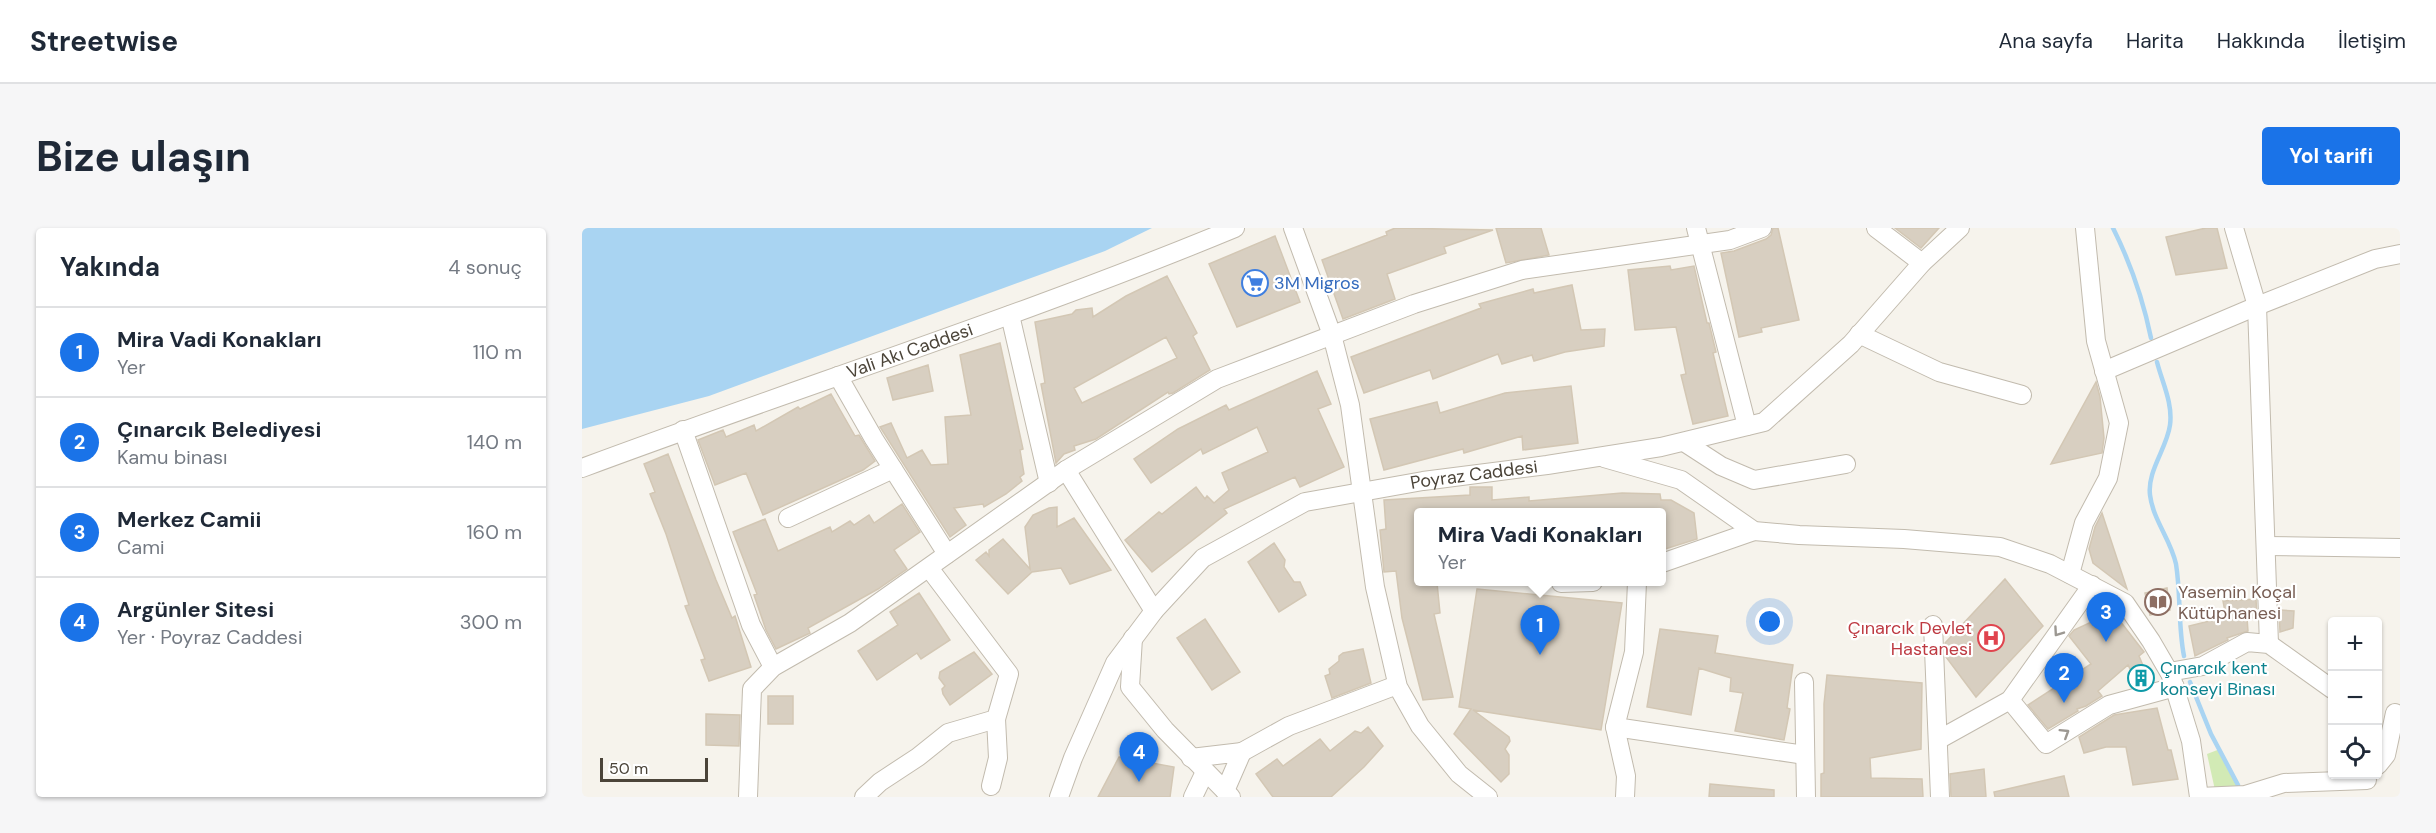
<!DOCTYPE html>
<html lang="tr">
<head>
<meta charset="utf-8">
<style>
	body { margin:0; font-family:"DM Sans",sans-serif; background:#f6f6f7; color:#1f2937 }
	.controls { position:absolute; right:18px; bottom:18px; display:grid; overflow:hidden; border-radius:6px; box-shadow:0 2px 4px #0004 }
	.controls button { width:54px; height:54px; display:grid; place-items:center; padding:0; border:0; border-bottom:2px solid #e0e1e3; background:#fff; color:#1f2937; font:30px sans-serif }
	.scale { position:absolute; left:18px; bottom:15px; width:108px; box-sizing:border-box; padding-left:6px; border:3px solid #4b4439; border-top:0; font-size:16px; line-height:21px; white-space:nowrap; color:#4b4439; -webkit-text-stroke:4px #fff; paint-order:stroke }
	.you { position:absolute; left:1188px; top:394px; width:21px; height:21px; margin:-15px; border:4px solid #fff; border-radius:50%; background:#1a73e8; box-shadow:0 0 0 9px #1a73e833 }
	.badge { display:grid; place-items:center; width:39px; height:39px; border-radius:50%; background:#1a73e8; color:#fff; font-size:20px; font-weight:700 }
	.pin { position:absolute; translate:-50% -50px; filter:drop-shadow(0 2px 3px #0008) }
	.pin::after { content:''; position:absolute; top:32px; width:21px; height:18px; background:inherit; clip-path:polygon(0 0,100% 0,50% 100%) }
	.popup { position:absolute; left:832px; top:280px; width:252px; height:78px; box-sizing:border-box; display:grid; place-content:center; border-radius:6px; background:#fff; filter:drop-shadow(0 2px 4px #0005); font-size:20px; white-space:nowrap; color:#747a83 }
	.popup b { font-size:22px; color:#1f2937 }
	.popup::after { content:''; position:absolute; left:50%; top:100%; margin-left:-12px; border:12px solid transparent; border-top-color:#fff }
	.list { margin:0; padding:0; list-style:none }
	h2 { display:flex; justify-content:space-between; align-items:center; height:78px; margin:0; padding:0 24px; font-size:26px }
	h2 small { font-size:20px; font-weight:400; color:#747a83 }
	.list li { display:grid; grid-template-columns:39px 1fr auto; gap:18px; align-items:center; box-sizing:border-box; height:90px; padding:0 24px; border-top:2px solid #e0e1e3 }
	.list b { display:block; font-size:22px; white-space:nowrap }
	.list p { margin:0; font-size:20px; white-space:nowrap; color:#747a83 }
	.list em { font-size:20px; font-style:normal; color:#747a83 }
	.icon { flex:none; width:33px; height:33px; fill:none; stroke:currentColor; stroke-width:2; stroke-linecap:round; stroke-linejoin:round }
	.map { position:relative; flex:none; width:1818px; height:569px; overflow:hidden; border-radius:6px }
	header { display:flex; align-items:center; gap:36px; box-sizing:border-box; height:84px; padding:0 30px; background:#fff; border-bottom:2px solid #e0e1e3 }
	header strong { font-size:28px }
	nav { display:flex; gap:33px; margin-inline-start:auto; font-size:21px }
	.intro { display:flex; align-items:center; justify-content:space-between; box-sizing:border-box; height:144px; padding:0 36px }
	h1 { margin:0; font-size:42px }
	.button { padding:15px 27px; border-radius:6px; background:#1a73e8; color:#fff; font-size:21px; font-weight:700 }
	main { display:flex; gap:36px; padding:0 36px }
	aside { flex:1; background:#fff; border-radius:6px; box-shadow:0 2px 4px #0004 }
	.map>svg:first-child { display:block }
	.green { fill:#d2eab5 }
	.water { fill:#a9d4f2 }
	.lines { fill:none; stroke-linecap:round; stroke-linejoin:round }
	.stream { stroke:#a9d4f2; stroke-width:4.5 }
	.building { fill:#d8cfc1; stroke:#d3c7b4; stroke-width:1.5; fill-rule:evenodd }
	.minor-casing { stroke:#c2bbae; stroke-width:20 }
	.minor { stroke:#fff; stroke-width:18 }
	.oneway { stroke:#9c9892 }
	.labels { text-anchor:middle; stroke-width:4.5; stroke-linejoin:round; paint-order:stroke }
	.shop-label { font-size:18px; fill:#366cbe; stroke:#fff; text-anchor:start }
	.street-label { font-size:18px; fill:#4b4439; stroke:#fff }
	.education-label { font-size:18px; fill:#785e54; stroke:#fff; text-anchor:start }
	.health-label { font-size:18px; fill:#be3a42; stroke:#fff; text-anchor:end }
	.culture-label { font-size:18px; fill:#0d838f; stroke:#fff; text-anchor:start }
</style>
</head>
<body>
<header>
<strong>Streetwise</strong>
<nav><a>Ana sayfa</a><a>Harita</a><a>Hakkında</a><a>İletişim</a></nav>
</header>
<div class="intro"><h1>Bize ulaşın</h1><a class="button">Yol tarifi</a></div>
<main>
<aside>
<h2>Yakında<small>4 sonuç</small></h2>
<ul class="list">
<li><span class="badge">1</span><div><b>Mira Vadi Konakları</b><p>Yer</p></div><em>110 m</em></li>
<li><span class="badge">2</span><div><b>Çınarcık Belediyesi</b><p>Kamu binası</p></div><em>140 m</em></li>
<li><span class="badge">3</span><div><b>Merkez Camii</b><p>Cami</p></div><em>160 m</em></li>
<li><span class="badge">4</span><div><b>Argünler Sitesi</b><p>Yer · Poyraz Caddesi</p></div><em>300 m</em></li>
</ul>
</aside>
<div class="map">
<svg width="1818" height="569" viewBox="0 0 1818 569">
	<rect width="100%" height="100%" fill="#f6f3ec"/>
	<!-- green -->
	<path class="green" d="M 1638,521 L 1658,560 L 1633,562 L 1625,526 Z"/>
	<!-- water -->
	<path class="water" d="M 0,0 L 570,0 L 523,23 L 127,168 L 0,201 Z"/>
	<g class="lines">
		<!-- stream -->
		<path class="stream" d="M 1531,0 C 1549,36 1561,71 1569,110
			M 1575,134 C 1580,154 1591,175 1588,197 C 1585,220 1565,243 1568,267 C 1571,292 1589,312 1594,336 C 1599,367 1596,398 1602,428
			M 1608,454 L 1629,506 L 1656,557"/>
	</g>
	<!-- building -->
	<path class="building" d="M 813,0 L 911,2 L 862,19 L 864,25 L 805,46 L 813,71 L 761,91 L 740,32 L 805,7 L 804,4 Z
		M 914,0 L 959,0 L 967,27 L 924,35 Z
		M 1191,0 L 1196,0 L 1217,92 L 1179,100 L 1180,104 L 1157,109 L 1139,25 L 1152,23 L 1184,11 L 1189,7 Z
		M 1313,0 L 1357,0 L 1339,20 Z
		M 1624,0 L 1635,0 L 1645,40 L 1594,47 L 1584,9 Z
		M 693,8 L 718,74 L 655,99 L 627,36 Z
		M 1088,38 L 1089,42 L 1112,38 L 1125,95 L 1127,95 L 1134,124 L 1131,125 L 1146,188 L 1111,196 L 1099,147 L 1104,146 L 1094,99 L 1053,102 L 1046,42 Z
		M 585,48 L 615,105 L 611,108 L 628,142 L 591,165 L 587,166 L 586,164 L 514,211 L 492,218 L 493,222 L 482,226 L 474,235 L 459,156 L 463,155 L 453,94 L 490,86 L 494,82 L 510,80 L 511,89 L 544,68 ZM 584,109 L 595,130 L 500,175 L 492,160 Z
		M 990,57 L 999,102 L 1023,101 L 1022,118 L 983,124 L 952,133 L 950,127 L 920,136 L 916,126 L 851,151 L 848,142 L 782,165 L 769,129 L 899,80 L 897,76 L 951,61 L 952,65 Z
		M 418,115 L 441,221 L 438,222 L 442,246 L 438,249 L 440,253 L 424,266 L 402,279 L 401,276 L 372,280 L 384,297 L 368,309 L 298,199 L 309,195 L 325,230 L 340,222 L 349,237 L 366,236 L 363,189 L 389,187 L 378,127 Z
		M 346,137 L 351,163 L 311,172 L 305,150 Z
		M 735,143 L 749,176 L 736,181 L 762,239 L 718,259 L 713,249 L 642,281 L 645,285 L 570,344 L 543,312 L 577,284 L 580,286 L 614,259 L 623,271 L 625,268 L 632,275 L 647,262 L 640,245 L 686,224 L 675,199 L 621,226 L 619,221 L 569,255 L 552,231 L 596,201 L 644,177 L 647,182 Z
		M 1514,154 L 1518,169 L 1522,210 L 1520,225 L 1469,236 Z
		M 989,158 L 996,215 L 941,222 L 940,208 L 882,225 L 881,221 L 802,242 L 788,191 L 855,174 L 858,185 L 923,165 Z
		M 249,166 L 273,208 L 277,207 L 293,233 L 281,242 L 181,287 L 164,245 L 133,257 L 116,212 L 141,202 L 144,209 L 172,197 L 174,203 L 216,179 L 218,181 Z
		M 86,226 L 134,352 L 150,390 L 153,388 L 169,439 L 127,453 L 119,432 L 123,431 L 103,378 L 107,377 L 84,306 L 68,266 L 73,264 L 62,236 Z
		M 888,259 L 910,259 L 910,272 L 947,269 L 947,273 L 1040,265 L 1078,266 L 1079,272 L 1089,272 L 1112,285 L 1115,311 L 1080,322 L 1080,285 L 837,285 L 837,357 L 855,355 L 858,385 L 852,386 L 871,469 L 841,472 L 820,390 L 814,343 L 802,344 L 798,302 L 804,301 L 802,272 L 888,267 Z
		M 320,276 L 338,304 L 312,322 L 325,341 L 296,361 L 226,400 L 228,405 L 194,421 L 184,402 L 172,367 L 175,366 L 151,304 L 183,291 L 196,323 L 248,299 L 250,304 L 268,293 L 272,297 L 287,287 L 292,295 Z
		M 475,279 L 475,299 L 492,290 L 529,342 L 488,356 L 479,340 L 450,344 L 426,366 L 394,332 L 404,324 L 407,328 L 407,322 L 421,311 L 448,341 L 443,299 L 451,287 L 467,280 Z
		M 1520,285 L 1545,361 L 1511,335 L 1507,321 L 1513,299 Z
		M 692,315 L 703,332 L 702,339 L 712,354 L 718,354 L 724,367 L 697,384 L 666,334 Z
		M 1423,351 L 1461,398 L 1394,469 L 1364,429 L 1363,415 Z
		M 1585,360 L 1588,382 L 1568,387 L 1563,365 Z
		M 895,361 L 1040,375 L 1019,502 L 891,482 L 927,509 L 928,513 L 923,521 L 927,527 L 927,546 L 919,554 L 872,506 L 889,481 L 877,479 Z
		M 337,365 L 368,412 L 339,431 L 335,425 L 295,452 L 276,423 L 316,397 L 308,384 Z
		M 1674,371 L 1675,390 L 1665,390 L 1666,403 L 1645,410 L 1646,412 L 1613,428 L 1607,398 L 1644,389 L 1641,373 Z
		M 1697,382 L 1712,383 L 1711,400 L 1698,404 Z
		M 1531,384 L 1562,424 L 1557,428 L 1568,454 L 1556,457 L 1546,437 L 1516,463 L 1520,468 L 1504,478 L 1495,481 L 1496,483 L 1466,501 L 1446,477 L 1509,436 L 1487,408 L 1492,402 Z
		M 623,391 L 658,444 L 630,462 L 595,410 Z
		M 1078,401 L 1136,408 L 1133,425 L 1211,437 L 1205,480 L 1208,481 L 1202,512 L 1153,503 L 1161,465 L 1148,463 L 1149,450 L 1117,440 L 1109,487 L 1065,479 Z
		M 781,421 L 789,455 L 750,470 L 743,448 L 748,446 L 747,441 L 757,433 L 757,428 L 761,425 Z
		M 392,424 L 410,446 L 368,477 L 361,466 L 360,461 L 363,458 L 357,450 L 358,444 Z
		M 1245,447 L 1340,455 L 1339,521 L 1288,530 L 1289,550 L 1340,551 L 1341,569 L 1239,569 L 1239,546 L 1242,545 L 1242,476 Z
		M 186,468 L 211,468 L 211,496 L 186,496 Z
		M 1575,480 L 1586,522 L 1589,522 L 1596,551 L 1551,557 L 1544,519 L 1524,519 L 1502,525 L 1497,509 L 1532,487 Z
		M 124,486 L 158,487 L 157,518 L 124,517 Z
		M 786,499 L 801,518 L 782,539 L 749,569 L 691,569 L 674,546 L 695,531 L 701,538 L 738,511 L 748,523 L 773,503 L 779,505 Z
		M 537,529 L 592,539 L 588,569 L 516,569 Z
		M 1402,541 L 1404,569 L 1369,569 L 1368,546 Z
		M 1482,548 L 1487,569 L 1413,569 L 1412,564 Z
		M 1128,556 L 1192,562 L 1192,569 L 1127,569 Z"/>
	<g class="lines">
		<defs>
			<g id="minor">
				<path d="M 711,0 L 750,107 L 768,177 L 793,359 L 816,459 L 838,498 L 877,546 L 906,569"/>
				<path d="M 1114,0 L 1165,198"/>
				<path d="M 1294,0 L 1340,35"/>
				<path d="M 1652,0 L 1675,78 L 1687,416"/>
				<path d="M 428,87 L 467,255"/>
				<path d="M 1277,106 L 1357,144 L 1440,167"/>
				<path d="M 1522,143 L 1675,78 L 1793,31 L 1818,26"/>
				<path d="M 256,148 L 292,211 L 365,326"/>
				<path d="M 101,202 L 169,397 L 191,439"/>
				<path d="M 1102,214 L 1139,238 L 1172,252 L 1264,236"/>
				<path d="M 1022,230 L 1099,252 L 1172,303 L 1217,307 L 1322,311 L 1418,319 L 1468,336 L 1543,375 L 1569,413 L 1587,444 L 1621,438 L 1665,414 L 1687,416 L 1750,461"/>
				<path id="s1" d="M 0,240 C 217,159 438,89 653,0"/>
				<path d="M 484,242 L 572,383"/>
				<path d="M 206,290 L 311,241"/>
				<path d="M 1684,318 L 1818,320"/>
				<path d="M 1080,335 L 1172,303"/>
				<path d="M 1488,346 L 1502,295 L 1526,250 L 1537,195 L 1514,113 L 1503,0"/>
				<path d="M 979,355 L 1011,354"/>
				<path d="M 1351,397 L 1358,569"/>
				<path d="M 551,410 L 548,459 L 583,502 L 649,569"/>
				<path d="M 1589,448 L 1609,513 L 1617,569"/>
				<path d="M 1222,454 L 1224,569"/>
				<path d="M 1428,472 L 1464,516 L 1527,477 L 1593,459"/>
				<path d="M 1033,499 L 1223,527"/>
				<path d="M 1356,512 L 1428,472 L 1510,357"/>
				<path d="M 660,524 L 707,498 L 815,457"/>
				<path d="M 609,530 L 660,524 L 643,563"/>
				<path d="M 1796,537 L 1804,527 L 1813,485"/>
				<path d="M 409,558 L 416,530 L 414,491"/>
				<path d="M 166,569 L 170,461 L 191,439 L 268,395 L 484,242 L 635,151 L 832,76 L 940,42 L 1148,12 L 1180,0"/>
				<path d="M 282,569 L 298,554 L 336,529 L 366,505 L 414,491 L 427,446 L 347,340"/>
				<path id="s2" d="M 477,569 L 491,530 L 533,435 L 572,383 L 621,330 L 723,274 L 841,253 L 965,237 L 1079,219 L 1182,194 L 1269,116 L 1340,35 L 1378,0"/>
				<path d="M 611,569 L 623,544"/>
				<path d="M 1043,569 L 1044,548 L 1033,499 L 1052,424 L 1055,354"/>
				<path d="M 1617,569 L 1663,567 L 1702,555 L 1785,552"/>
			</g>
		</defs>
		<!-- minor casing -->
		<use href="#minor" class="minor-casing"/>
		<!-- minor -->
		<use href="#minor" class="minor"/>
	</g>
	<!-- one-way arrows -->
	<defs><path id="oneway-chevron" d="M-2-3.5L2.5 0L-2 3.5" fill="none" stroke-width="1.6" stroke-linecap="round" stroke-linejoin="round" transform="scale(1.5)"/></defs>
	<g class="oneway">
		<use href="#oneway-chevron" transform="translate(1476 404) rotate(125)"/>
		<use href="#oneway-chevron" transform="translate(1483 505) rotate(-32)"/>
	</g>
	<!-- icons -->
	<defs>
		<symbol id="supermarket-ring" viewBox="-11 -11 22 22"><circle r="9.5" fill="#fff" stroke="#3f7fe0" stroke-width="1.5"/><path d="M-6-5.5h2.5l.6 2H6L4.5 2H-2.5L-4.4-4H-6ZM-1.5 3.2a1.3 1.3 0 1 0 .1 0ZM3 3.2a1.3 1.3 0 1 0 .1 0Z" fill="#3f7fe0"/></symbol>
		<symbol id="library-ring" viewBox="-11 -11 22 22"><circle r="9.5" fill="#fff" stroke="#8d6e63" stroke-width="1.5"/><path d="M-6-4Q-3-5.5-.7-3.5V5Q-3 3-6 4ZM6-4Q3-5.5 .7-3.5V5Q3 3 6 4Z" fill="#8d6e63"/></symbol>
		<symbol id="hospital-ring" viewBox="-11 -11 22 22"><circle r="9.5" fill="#fff" stroke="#e0444e" stroke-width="1.5"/><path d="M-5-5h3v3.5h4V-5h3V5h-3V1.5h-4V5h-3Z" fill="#e0444e"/></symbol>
		<symbol id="building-ring" viewBox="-11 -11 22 22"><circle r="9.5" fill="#fff" stroke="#0f9aa8" stroke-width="1.5"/><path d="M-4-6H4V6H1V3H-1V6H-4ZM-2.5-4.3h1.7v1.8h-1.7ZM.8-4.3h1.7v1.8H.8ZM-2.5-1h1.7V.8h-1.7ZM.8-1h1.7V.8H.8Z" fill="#0f9aa8"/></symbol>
	</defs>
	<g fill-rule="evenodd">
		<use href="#supermarket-ring" x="658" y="40" width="30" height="30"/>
		<use href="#library-ring" x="1561" y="359" width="30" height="30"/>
		<use href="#hospital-ring" x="1394" y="395" width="30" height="30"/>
		<use href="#building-ring" x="1544" y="435" width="30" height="30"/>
	</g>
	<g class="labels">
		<!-- shop labels -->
		<g class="shop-label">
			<text x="692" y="61">3M Migros</text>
		</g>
		<!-- street labels -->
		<g class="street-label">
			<text dy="6" stroke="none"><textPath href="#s1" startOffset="348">Vali Akı Caddesi</textPath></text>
			<text dy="6" stroke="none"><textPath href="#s2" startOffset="570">Poyraz Caddesi</textPath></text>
		</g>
		<!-- education labels -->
		<g class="education-label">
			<text x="1596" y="370">Yasemin Koçal<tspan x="1596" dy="21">Kütüphanesi</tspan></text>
		</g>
		<!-- health labels -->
		<g class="health-label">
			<text x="1390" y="406">Çınarcık Devlet<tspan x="1390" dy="21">Hastanesi</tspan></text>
		</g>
		<!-- culture labels -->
		<g class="culture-label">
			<text x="1578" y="446">Çınarcık kent<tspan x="1578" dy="21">konseyi Binası</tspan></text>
		</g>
	</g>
</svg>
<div class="controls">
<button>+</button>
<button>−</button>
<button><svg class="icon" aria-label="locate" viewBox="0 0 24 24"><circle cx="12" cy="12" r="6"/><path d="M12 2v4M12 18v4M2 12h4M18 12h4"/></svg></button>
</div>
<div class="scale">50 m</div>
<div class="you"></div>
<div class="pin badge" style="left:958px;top:427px">1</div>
<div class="popup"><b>Mira Vadi Konakları</b>Yer</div>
<div class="pin badge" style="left:1482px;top:475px">2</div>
<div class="pin badge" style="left:1524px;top:414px">3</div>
<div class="pin badge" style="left:557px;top:554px">4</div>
</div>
</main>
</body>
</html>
